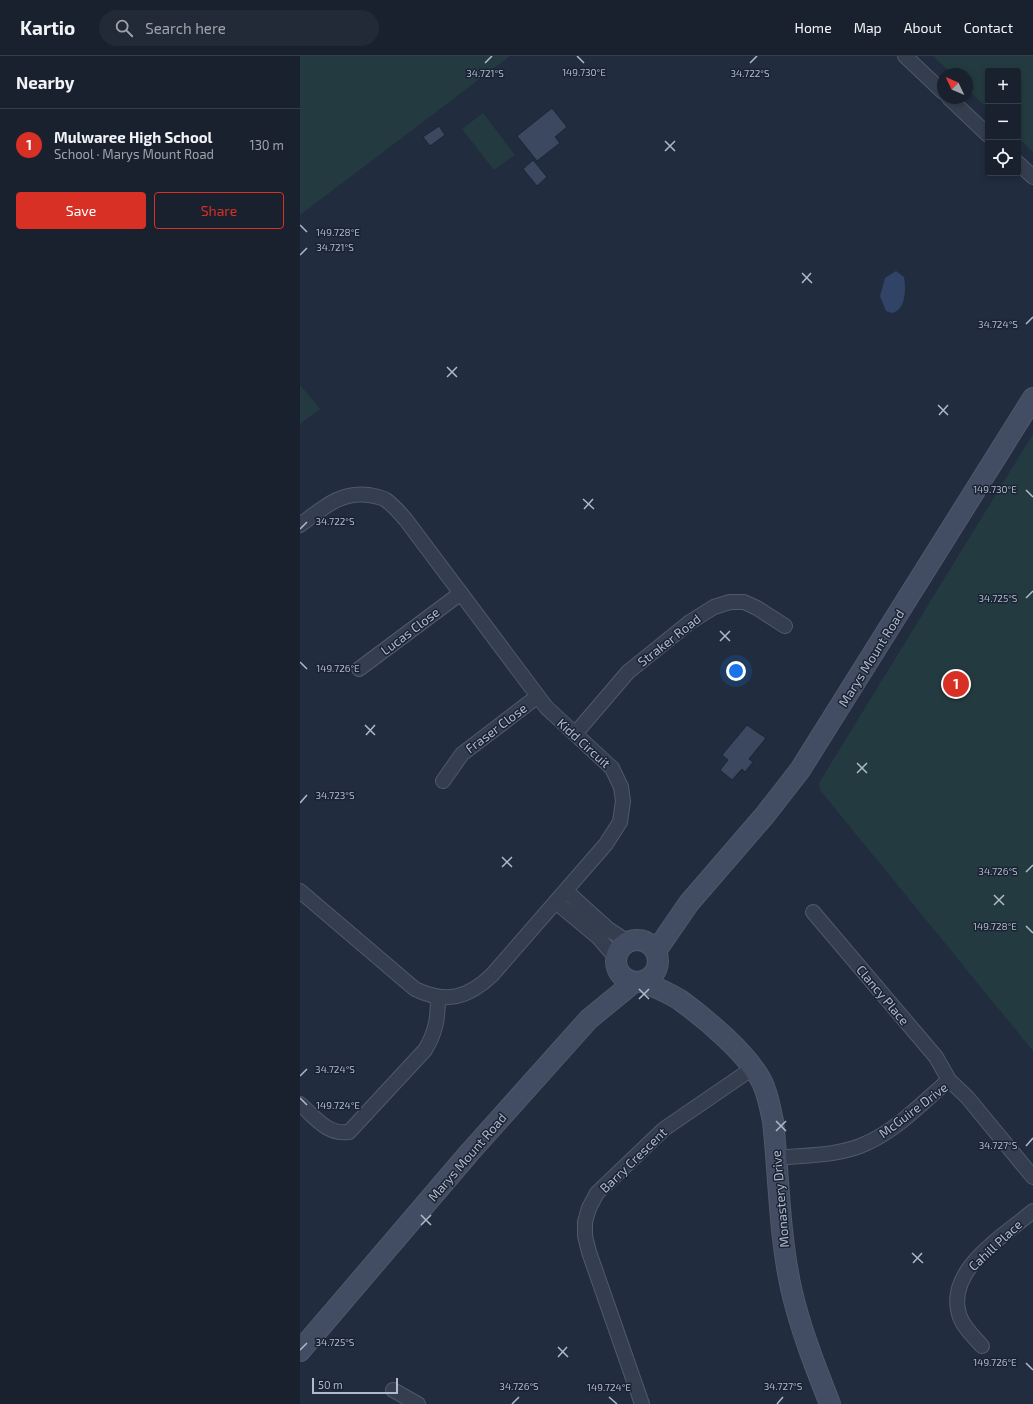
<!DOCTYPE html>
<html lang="en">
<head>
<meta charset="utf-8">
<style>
	body { margin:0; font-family:"Exo 2",sans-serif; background:#222937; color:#f1f3f6 }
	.controls { position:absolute; right:12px; top:12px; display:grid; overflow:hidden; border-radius:4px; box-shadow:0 2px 6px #0003 }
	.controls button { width:36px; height:36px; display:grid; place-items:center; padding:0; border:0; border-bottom:1px solid #373e4b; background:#19212f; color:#f1f3f6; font:20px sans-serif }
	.compass { position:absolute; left:637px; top:12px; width:36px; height:36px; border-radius:50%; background:#19212f; box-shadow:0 2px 6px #0003; rotate:314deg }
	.scale { position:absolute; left:12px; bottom:10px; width:86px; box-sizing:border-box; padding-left:4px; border:2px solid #b1b9ca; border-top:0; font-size:11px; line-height:14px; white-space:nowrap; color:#b1b9ca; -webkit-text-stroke:3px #1a2334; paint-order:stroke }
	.you { position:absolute; left:436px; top:615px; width:14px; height:14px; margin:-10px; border:3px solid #fff; border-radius:50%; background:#1a73e8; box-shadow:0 0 0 6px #1a73e833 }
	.badge { display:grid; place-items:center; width:26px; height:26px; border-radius:50%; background:#d93025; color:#fff; font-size:13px; font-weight:700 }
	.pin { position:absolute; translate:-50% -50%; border:2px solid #fff; box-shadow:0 1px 4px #0006 }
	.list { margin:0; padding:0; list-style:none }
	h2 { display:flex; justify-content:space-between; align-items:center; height:52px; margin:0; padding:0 16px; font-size:17px }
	h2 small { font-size:13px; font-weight:400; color:#9fa3aa }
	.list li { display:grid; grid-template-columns:26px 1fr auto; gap:12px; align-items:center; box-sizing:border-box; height:72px; padding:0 16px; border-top:1px solid #373e4b }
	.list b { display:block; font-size:15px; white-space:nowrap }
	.list p { margin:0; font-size:13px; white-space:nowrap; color:#9fa3aa }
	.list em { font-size:13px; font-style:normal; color:#9fa3aa }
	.actions { display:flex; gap:8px; padding:12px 16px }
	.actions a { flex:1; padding:9px 0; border:1px solid #d93025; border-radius:4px; text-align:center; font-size:14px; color:#d93025 }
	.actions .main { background:#d93025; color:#fff }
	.icon { flex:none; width:22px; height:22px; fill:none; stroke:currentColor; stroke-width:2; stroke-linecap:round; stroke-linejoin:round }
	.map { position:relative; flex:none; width:733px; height:1348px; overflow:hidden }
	header { display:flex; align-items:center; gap:24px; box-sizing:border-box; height:56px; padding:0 20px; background:#19212f; border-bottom:1px solid #373e4b }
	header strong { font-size:19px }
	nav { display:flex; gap:22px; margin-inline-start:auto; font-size:14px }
	.search { width:280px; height:36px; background:#222937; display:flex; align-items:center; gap:10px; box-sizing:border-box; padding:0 14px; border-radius:22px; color:#9fa3aa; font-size:15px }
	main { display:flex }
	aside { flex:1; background:#19212f }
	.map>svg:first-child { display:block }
	.green { fill:#233b40 }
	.water { fill:#314366 }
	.building { fill:#3c4860; stroke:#1c2536 }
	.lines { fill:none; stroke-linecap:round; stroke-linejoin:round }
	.street-casing { stroke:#50596a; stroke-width:16 }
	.secondary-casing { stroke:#50596a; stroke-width:22 }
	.street { stroke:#353e4f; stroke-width:14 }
	.secondary { stroke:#424c62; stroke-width:20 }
	.ticks { fill:none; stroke:#b1b9ca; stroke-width:1.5 }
	.labels { text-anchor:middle; stroke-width:3; stroke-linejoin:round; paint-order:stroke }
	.street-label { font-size:13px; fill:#b1b9ca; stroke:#1a2334 }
	.ticks-label { font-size:10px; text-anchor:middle; fill:#b1b9ca; stroke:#1a2334; stroke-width:3; stroke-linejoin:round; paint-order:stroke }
</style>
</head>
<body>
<header>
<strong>Kartio</strong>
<div class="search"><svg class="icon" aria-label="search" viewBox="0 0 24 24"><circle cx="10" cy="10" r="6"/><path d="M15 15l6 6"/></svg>Search here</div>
<nav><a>Home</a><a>Map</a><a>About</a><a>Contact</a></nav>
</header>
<main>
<aside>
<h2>Nearby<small></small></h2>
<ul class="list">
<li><span class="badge">1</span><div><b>Mulwaree High School</b><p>School · Marys Mount Road</p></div><em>130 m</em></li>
</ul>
<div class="actions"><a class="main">Save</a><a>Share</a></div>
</aside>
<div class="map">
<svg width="733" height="1348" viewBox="0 0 733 1348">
	<rect width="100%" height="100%" fill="#212c3f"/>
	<!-- green -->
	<path class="green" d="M 0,0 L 210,0 L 0,159 Z
		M 633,0 L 733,0 L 733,96 L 718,81 L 718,15 L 688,15 L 688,53 L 667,33 L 667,18 L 652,18 Z
		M 183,57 L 215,99 L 194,114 L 162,73 Z
		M 0,329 L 20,353 L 0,368 Z
		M 733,378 L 733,995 L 520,734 L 519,727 Z"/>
	<!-- water -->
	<path class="water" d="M 596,215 L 604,221 C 606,233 606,254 592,257 L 586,255 L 580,240 L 585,222 Z"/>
	<!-- building -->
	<path class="building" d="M 252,52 L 267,71 L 255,81 L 260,87 L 237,105 L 217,80 Z
		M 139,70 L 145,79 L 130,90 L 123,81 Z
		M 233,104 L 247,121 L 237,130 L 223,113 Z
		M 447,669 L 466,682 L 449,703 L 453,706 L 445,716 L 442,713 L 432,724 L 420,714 L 428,704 L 422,699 Z"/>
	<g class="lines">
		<defs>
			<path id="street" d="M 605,0 L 643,36
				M 649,42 L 688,79
				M 718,107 L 733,121
				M 0,469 C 22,453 40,435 69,439 C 74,440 82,441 86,444 C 94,450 100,457 106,464 L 246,651 L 312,712 L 321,731 L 323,745 L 320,766 L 306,788 L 192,919 C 168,942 146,948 115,933 L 0,835
				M 59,613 L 161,537
				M 275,678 L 328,616 L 390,566 L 414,551 L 430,546 L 444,546 L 457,552 L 485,570
				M 143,725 L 162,698 L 238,640
				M 266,835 L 308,873 L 328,886
				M 256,846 L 298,881 L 316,902
				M 513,856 L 636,1001 L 649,1024
				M 0,1048 C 15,1061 27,1079 49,1076 L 125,994 C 136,976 138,962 138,941
				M 477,1102 C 506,1099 540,1100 567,1087 C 598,1073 623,1046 649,1024 L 667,1041 L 733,1121
				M 682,1290 C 674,1281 662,1270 659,1258 C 646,1213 704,1180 733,1155
				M 93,1334 L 118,1348
				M 342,1348 L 289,1196 L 285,1180 L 285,1166 L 289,1152 L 297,1137 L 364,1073 L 453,1012"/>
			<path id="secondary" d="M316 905a21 21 0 1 1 42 0a21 21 0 1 1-42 0Z
				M 356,895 L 389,847 L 465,759 L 500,714 L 733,342
				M 345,926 C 356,932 369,937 380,944 C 406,963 448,998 462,1026 C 468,1038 470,1052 473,1065 C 479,1120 479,1177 491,1232 C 500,1272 515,1310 530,1348
				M 0,1295 L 170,1096 L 289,963 L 333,927"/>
		</defs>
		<!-- street casing -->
		<use href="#street" class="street-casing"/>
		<!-- secondary casing -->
		<use href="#secondary" class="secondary-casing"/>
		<!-- street -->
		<use href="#street" class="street"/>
		<!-- secondary -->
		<use href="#secondary" class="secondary"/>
	</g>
	<!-- ticks -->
	<path class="ticks" d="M 277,0 L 284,7M 185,7 L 192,0M 450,7 L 457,0M 365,85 L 375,95M 365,95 L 375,85M 0,169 L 7,176M 0,199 L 7,192M 502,217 L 512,227M 502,227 L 511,217M 726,268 L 733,261M 147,311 L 157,321M 147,321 L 157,311M 638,349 L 648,359M 639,359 L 648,349M 726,434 L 733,441M 283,443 L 294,453M 284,453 L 293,443M 0,473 L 7,466M 726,542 L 733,535M 420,575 L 430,585M 420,585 L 430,575M 0,606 L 7,613M 65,669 L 75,679M 66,679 L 75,669M 557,707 L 567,717M 557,717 L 567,707M 0,747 L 7,739M 202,801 L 212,811M 202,811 L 212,801M 726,816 L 733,809M 694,839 L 704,849M 694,849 L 704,839M 726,870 L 733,877M 339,933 L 349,943M 339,943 L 349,933M 0,1020 L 7,1013M 0,1042 L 7,1049M 476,1065 L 486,1075M 476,1075 L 486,1065M 726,1090 L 733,1082M 121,1159 L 131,1169M 121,1169 L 131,1159M 612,1197 L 623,1207M 613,1207 L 622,1197M 258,1291 L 268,1301M 0,1294 L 7,1287M 258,1301 L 267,1291M 726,1307 L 733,1314M 309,1341 L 317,1348M 212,1348 L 219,1341M 477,1348 L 483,1341"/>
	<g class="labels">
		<!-- street labels -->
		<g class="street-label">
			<text transform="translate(110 575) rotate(-37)" y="5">Lucas Close</text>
			<text transform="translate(369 584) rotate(-38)" y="5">Straker Road</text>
			<text transform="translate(571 602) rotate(-58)" y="5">Marys Mount Road</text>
			<text transform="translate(196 672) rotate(-37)" y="5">Fraser Close</text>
			<text transform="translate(284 687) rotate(42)" y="5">Kidd Circuit</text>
			<text transform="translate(583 939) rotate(50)" y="5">Clancy Place</text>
			<text transform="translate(613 1054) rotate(-37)" y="5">McGuire Drive</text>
			<text transform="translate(167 1101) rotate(-49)" y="5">Marys Mount Road</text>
			<text transform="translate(333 1104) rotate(-44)" y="5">Barry Crescent</text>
			<text transform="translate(480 1143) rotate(-95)" y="5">Monastery Drive</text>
			<text transform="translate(695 1189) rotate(-43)" y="5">Cahill Place</text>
		</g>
	</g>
	<g class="ticks-label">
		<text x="284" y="20">149.730°E</text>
		<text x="185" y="21">34.721°S</text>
		<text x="450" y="21">34.722°S</text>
		<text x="38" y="180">149.728°E</text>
		<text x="35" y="195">34.721°S</text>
		<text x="698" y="272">34.724°S</text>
		<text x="695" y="437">149.730°E</text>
		<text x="35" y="469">34.722°S</text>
		<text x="698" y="546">34.725°S</text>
		<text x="38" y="616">149.726°E</text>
		<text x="35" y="743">34.723°S</text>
		<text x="698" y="819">34.726°S</text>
		<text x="695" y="874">149.728°E</text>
		<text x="35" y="1017">34.724°S</text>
		<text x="38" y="1053">149.724°E</text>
		<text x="698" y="1093">34.727°S</text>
		<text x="35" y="1290">34.725°S</text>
		<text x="695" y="1310">149.726°E</text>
		<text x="219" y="1334">34.726°S</text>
		<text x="483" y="1334">34.727°S</text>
		<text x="309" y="1335">149.724°E</text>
	</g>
</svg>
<div class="controls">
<button>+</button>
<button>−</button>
<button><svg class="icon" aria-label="locate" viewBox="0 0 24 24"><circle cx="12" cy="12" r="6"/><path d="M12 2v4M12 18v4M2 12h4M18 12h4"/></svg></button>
</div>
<svg class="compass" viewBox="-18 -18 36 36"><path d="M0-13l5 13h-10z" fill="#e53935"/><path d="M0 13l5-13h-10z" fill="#9fa3aa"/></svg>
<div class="scale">50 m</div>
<div class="you"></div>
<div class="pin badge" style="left:656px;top:628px">1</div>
</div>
</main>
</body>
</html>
